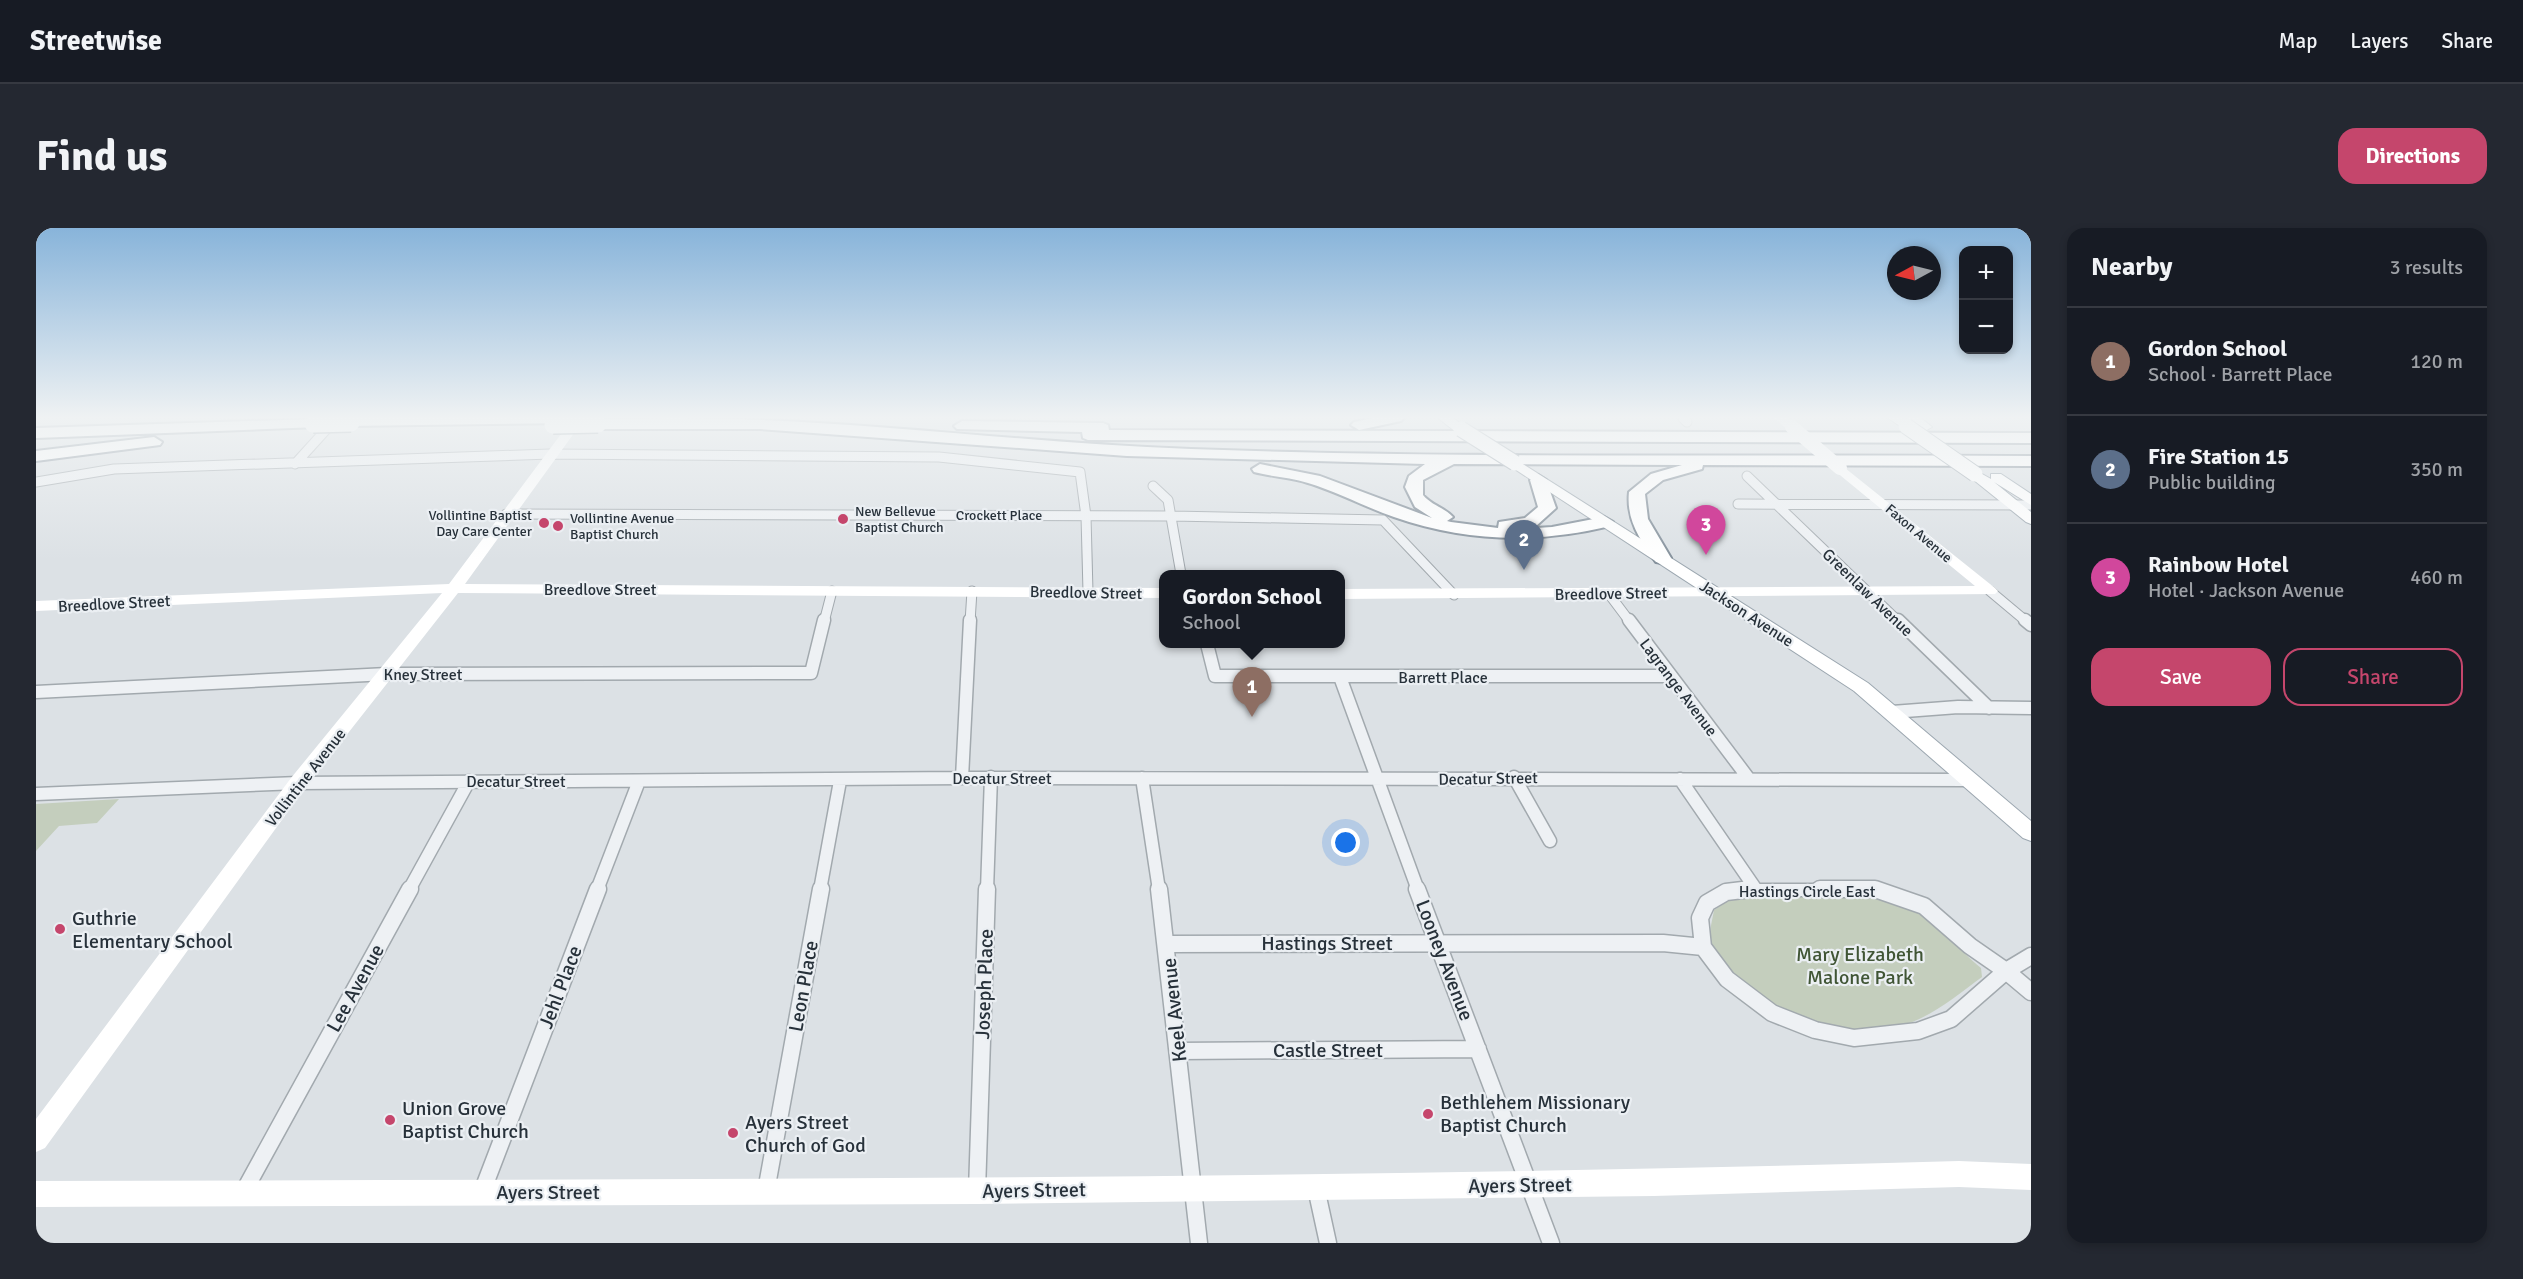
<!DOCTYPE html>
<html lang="en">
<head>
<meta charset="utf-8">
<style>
	body { margin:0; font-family:Signika,sans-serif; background:#242831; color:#f1f3f6 }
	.controls { position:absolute; right:18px; top:18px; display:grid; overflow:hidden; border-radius:12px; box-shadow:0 3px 9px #0003 }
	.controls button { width:54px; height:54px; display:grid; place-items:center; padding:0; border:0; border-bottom:2px solid #363941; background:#171b24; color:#f1f3f6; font:30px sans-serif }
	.compass { position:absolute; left:1851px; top:18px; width:54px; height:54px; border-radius:50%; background:#171b24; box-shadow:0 3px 9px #0003; rotate:263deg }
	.you { position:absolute; left:1310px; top:615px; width:21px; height:21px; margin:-15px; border:4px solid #fff; border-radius:50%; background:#1a73e8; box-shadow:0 0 0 9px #1a73e833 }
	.badge { display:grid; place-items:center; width:39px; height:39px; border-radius:50%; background:#c5466c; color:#fff; font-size:20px; font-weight:700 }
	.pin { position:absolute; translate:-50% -50px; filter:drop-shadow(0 2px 3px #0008) }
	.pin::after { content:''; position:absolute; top:32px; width:21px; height:18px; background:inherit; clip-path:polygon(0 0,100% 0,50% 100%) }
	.popup { position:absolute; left:1123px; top:342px; width:186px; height:78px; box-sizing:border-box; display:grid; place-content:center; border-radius:12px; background:#171b24; filter:drop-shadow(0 2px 4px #0005); font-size:20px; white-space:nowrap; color:#9ea1a6 }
	.popup b { font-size:22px; color:#f1f3f6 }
	.popup::after { content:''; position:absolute; left:50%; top:100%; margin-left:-12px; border:12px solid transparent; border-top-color:#171b24 }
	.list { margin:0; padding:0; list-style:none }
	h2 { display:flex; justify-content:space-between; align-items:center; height:78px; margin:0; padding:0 24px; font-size:26px }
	h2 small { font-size:20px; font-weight:400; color:#9ea1a6 }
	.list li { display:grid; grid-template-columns:39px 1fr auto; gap:18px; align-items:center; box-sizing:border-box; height:108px; padding:0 24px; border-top:2px solid #363941 }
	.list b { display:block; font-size:22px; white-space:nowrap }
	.list p { margin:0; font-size:20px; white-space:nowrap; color:#9ea1a6 }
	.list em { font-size:20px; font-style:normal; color:#9ea1a6 }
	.actions { display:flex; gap:12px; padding:18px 24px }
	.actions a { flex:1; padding:14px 0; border:2px solid #c5466c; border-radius:18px; text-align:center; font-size:21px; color:#c5466c }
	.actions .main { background:#c5466c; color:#fff }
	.map { position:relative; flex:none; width:1995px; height:1015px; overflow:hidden; border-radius:18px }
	header { display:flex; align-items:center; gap:36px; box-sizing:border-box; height:84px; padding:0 30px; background:#171b24; border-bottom:2px solid #363941 }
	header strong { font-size:28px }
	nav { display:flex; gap:33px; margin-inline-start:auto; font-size:21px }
	.intro { display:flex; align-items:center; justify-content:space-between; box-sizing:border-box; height:144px; padding:0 36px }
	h1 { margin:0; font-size:42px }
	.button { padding:15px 27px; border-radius:18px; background:#c5466c; color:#fff; font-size:21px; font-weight:700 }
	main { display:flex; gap:36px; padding:0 36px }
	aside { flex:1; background:#171b24; border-radius:18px; box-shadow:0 3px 9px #0003 }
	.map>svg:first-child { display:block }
	.green { fill:#c4cebd }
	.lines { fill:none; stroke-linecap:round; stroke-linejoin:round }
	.street-far2-casing { stroke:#a2a9ae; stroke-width:11 }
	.street-far1-casing { stroke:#a2a9ae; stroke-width:15 }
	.street-casing { stroke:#a2a9ae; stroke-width:19 }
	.primary-casing { stroke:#9ca7b0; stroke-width:2 }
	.highway-casing { stroke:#84909b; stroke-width:4 }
	.street-far2 { stroke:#eef1f4; stroke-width:9 }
	.street-far1 { stroke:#eef1f4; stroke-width:12 }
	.street { stroke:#eef1f4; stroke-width:16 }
	.secondary { fill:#fff; fill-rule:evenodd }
	.primary { fill:#fff; fill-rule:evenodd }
	.highway { fill:#fff; fill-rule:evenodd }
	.primary-bridge-casing { stroke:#9ca7b0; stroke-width:17; stroke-linecap:butt }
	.highway-bridge-casing { stroke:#84909b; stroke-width:20; stroke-linecap:butt }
	.secondary-bridge { stroke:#fff; stroke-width:14 }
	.primary-bridge { stroke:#fff; stroke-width:15 }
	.highway-bridge { stroke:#fff; stroke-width:17 }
	.poi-dot { fill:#c5466c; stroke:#ebeff3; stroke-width:2 }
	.labels { text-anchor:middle; stroke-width:4.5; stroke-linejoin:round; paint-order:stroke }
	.far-poi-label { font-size:14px; fill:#27313a; stroke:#ebeff3; text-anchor:start }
	.far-street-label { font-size:14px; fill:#27313a; stroke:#ebeff3 }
	.street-label { font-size:16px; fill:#27313a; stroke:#ebeff3 }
	.near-poi-label { font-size:20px; fill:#27313a; stroke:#ebeff3; text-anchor:start }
	.near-street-label { font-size:20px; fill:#27313a; stroke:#ebeff3 }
	.near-park-label { font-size:20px; fill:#405535; stroke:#ebeff3 }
</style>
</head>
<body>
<header>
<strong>Streetwise</strong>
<nav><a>Map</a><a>Layers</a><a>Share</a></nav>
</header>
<div class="intro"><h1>Find us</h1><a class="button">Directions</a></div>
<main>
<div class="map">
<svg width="1995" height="1015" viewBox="0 0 1995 1015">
	<rect width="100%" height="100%" fill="#dce1e5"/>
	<!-- green -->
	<path class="green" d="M 83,571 L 61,595 L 23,598 L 0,623 L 0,576 Z
		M 1719,668 L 1838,670 C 1851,673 1866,676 1878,683 C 1903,696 1923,722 1945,740 L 1946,749 C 1921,767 1895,790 1864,798 C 1851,802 1832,806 1819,805 C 1782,805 1689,758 1676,723 C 1671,710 1676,694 1678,682 L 1698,669 Z"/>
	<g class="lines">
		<defs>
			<path id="street-far2" d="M 1647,190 L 1651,194
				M 259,236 L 298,193
				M 1711,248 L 1863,394
				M 0,254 L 78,241 L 514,226 L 903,229 L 1044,244 L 1050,288 L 1052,364
				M 1117,258 L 1132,272 L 1145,346
				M 1702,276 L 1995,277
				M 470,286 L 1136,288 L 1347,292 L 1418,367
				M 1954,363 L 1991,394
				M 1573,366 L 1594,394
				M 788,394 L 796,363
				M 934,394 L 936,363"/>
			<path id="street-far1" d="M 1593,392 L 1713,551
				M 1862,392 L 1953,480
				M 1989,392 L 1995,397
				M 1171,416 L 1179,448 L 1635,448
				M 1304,449 L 1382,662
				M 0,464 L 351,446 L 775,445 L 788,392
				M 1856,484 L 1922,479 L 1995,480
				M 1478,549 L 1514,613
				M 926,550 L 934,392
				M 1106,550 L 1123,662
				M 1644,551 L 1719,660
				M 0,566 L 262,555 L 926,550 L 1932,552
				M 373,662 L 433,553
				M 561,662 L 603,553
				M 784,662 L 804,553
				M 951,662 L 955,549
				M 1704,662 L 1842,662"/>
			<path id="street" d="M 1123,661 L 1163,1015
				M 1381,661 L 1515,1015
				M 1715,661 L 1690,664 L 1671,675 L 1664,690 L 1667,719 L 1691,751 L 1736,785 L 1779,802 L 1818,810 L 1882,803 L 1915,791 L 1970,743
				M 1784,661 L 1839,661 L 1888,678 L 1934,718 L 1970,743
				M 1131,716 L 1627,715 L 1667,719
				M 1970,743 L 1995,764
				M 1970,743 L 1995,728
				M 1142,823 L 1442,821
				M 1280,960 L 1292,1015
				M 730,963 L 785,661
				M 941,963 L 951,661
				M 446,964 L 562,661
				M 207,965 L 374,661"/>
			<path id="primary" d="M 1402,190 L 1417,190 L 1432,201 L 1430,204 L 1420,204 Z
				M 1852,190 L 1866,190 L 1877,198 L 1870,202 Z
				M 1871,190 L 1885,190 L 1896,199 L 1889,203 Z
				M 1479,231 L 1832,455 L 1995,593 L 1995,613 L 1987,610 L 1818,463 L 1474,238 L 1472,235 Z
				M 1939,242 L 1955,251 L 1955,246 L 1965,246 L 1995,266 L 1995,277 L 1958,254 L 1995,284 L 1995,296 L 1990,294 L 1934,249 L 1934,243 Z"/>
			<path id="highway" d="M 315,190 L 537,190 L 529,195 L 310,198 L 307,195 Z
				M 637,190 C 810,190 982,215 1155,221 C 1435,231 1715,226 1995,228 L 1995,238 L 1667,237 L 1666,241 L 1627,252 L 1609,266 L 1612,291 L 1635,330 L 1626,335 L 1620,334 C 1604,312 1590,292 1593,264 L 1615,246 L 1646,237 L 1418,236 L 1387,252 L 1387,267 C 1395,277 1409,280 1417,289 L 1411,293 L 1415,294 L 1462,300 L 1463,294 L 1489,290 L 1502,279 L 1494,252 L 1502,247 L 1510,252 L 1520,280 L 1500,298 L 1485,301 L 1516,299 L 1568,289 L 1577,294 L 1574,298 C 1500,316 1430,314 1358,289 C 1329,279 1302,264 1272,255 C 1255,249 1236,249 1218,244 L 1216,241 L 1224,236 L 1284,248 L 1396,290 L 1379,279 L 1369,259 L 1373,248 L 1389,236 L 1091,228 L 724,201 L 562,201 L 554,196 L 562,191 Z
				M 1337,190 L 1368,190 L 1365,193 L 1323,202 L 1315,197 L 1318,194 Z
				M 277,191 L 285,196 L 282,199 L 0,210 L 0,200 Z
				M 926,193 L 1067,195 L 1072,197 L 1073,202 L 1995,205 L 1995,215 L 1052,212 L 1047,210 L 1046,204 L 921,201 L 918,198 Z
				M 118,209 L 126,214 L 124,217 L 0,233 L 0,223 Z"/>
		</defs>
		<!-- street-far2 casing -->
		<use href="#street-far2" class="street-far2-casing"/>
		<!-- street-far1 casing -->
		<use href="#street-far1" class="street-far1-casing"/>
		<!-- street casing -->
		<use href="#street" class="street-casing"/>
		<!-- primary casing -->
		<use href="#primary" class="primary-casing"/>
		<!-- highway casing -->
		<use href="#highway" class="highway-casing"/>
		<!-- street-far2 -->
		<use href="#street-far2" class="street-far2"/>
		<!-- street-far1 -->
		<use href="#street-far1" class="street-far1"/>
		<!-- street -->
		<use href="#street" class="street"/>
		<!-- secondary -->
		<path class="secondary" d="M 537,190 L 549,190 L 429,356 L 1128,360 L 1128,370 L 422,365 L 269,560 L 9,920 L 0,924 L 0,891 L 255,550 L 406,365 L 0,383 L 0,373 L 413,356 Z
			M 1738,190 L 1751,190 L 1762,199 L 1752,202 Z
			M 1804,236 L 1959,360 L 1962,363 L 1959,366 L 1304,371 L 1304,361 L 1939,358 L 1799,243 L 1798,240 Z
			M 1923,933 L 1995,936 L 1995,962 L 1923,959 L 1618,968 L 941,976 L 0,979 L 0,953 C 641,951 1282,952 1923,933 Z"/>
		<!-- primary -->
		<use href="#primary" class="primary"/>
		<!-- highway -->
		<use href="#highway" class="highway"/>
		<defs>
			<path id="primary-bridge" d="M 1870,198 L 1939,246
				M 1425,201 L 1479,235"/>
			<path id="highway-bridge" d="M 277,196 L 315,195
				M 517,197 L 562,196"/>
		</defs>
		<!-- primary-bridge casing -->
		<use href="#primary-bridge" class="primary-bridge-casing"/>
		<!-- highway-bridge casing -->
		<use href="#highway-bridge" class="highway-bridge-casing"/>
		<!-- secondary-bridge -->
		<path class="secondary-bridge" d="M 1756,199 L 1804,240"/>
		<!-- primary-bridge -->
		<use href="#primary-bridge" class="primary-bridge"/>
		<!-- highway-bridge -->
		<use href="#highway-bridge" class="highway-bridge"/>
	</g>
	<!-- sky -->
	<linearGradient id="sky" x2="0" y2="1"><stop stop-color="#88b4da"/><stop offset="0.57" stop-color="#eff2f3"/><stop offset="1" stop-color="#eff2f3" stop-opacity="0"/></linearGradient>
	<rect width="1995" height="332" fill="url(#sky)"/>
	<!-- markers -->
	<g class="poi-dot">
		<circle cx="807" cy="291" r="6"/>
		<circle cx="508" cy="295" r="6"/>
		<circle cx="522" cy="298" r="6"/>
		<circle cx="24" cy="701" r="6"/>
		<circle cx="1392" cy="886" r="6"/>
		<circle cx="354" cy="892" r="6"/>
		<circle cx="697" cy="905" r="6"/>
	</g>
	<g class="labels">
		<!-- far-poi labels -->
		<g class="far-poi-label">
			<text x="819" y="288">New Bellevue<tspan x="819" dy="16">Baptist Church</tspan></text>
			<text x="496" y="292" text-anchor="end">Vollintine Baptist<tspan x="496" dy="16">Day Care Center</tspan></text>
			<text x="534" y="295">Vollintine Avenue<tspan x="534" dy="16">Baptist Church</tspan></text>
		</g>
		<!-- far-street labels -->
		<g class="far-street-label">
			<text x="963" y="292">Crockett Place</text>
			<text transform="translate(1883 305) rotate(40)" y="5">Faxon Avenue</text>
		</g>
		<!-- street labels -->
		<g class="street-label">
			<text x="564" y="367">Breedlove Street</text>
			<text transform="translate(1050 364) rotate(1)" y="6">Breedlove Street</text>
			<text transform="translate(1832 364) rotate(44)" y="6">Greenlaw Avenue</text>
			<text transform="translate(1575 365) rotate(-1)" y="6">Breedlove Street</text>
			<text transform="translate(78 375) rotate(-3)" y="6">Breedlove Street</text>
			<text transform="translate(1711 385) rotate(33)" y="6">Jackson Avenue</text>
			<text x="387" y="452">Kney Street</text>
			<text x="1407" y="455">Barrett Place</text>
			<text transform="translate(1643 459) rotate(53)" y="6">Lagrange Avenue</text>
			<text transform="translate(269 549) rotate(-52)" y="6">Vollintine Avenue</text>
			<text x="966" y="556">Decatur Street</text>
			<text transform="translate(1452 550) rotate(-1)" y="6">Decatur Street</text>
			<text x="480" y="559">Decatur Street</text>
			<text x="1771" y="669">Hastings Circle East</text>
		</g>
		<!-- near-poi labels -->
		<g class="near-poi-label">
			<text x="36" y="697">Guthrie<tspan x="36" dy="23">Elementary School</tspan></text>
			<text x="1404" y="881">Bethlehem Missionary<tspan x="1404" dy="23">Baptist Church</tspan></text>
			<text x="366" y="887">Union Grove<tspan x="366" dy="23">Baptist Church</tspan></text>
			<text x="709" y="901">Ayers Street<tspan x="709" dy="23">Church of God</tspan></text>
		</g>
		<!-- near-street labels -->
		<g class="near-street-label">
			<text x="1291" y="722">Hastings Street</text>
			<text transform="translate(1409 732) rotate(69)" y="7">Looney Avenue</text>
			<text transform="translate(948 756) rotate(-88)" y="7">Joseph Place</text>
			<text transform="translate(767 758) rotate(-80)" y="7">Leon Place</text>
			<text transform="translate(524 759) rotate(-69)" y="7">Jehl Place</text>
			<text transform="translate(319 760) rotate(-61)" y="7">Lee Avenue</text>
			<text transform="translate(1138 782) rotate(-96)" y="7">Keel Avenue</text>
			<text x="1292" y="829">Castle Street</text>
			<text transform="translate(1484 957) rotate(-1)" y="7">Ayers Street</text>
			<text transform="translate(998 962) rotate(-1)" y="7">Ayers Street</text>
			<text x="512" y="971">Ayers Street</text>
		</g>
		<!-- near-park labels -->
		<g class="near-park-label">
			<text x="1824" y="733">Mary Elizabeth<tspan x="1824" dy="23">Malone Park</tspan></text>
		</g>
	</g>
</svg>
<div class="controls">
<button>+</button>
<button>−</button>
</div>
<svg class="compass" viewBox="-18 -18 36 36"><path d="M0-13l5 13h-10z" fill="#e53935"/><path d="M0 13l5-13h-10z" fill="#9ea1a6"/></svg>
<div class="you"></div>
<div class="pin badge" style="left:1216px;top:489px;background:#8d6e63">1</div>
<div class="popup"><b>Gordon School</b>School</div>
<div class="pin badge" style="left:1488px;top:342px;background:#5c6f8a">2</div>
<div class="pin badge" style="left:1670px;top:327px;background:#d1479c">3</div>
</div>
<aside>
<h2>Nearby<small>3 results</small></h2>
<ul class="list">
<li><span class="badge" style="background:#8d6e63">1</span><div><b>Gordon School</b><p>School · Barrett Place</p></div><em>120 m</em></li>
<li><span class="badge" style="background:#5c6f8a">2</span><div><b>Fire Station 15</b><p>Public building</p></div><em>350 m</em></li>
<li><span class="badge" style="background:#d1479c">3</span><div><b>Rainbow Hotel</b><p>Hotel · Jackson Avenue</p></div><em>460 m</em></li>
</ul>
<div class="actions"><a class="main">Save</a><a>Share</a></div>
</aside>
</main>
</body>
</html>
